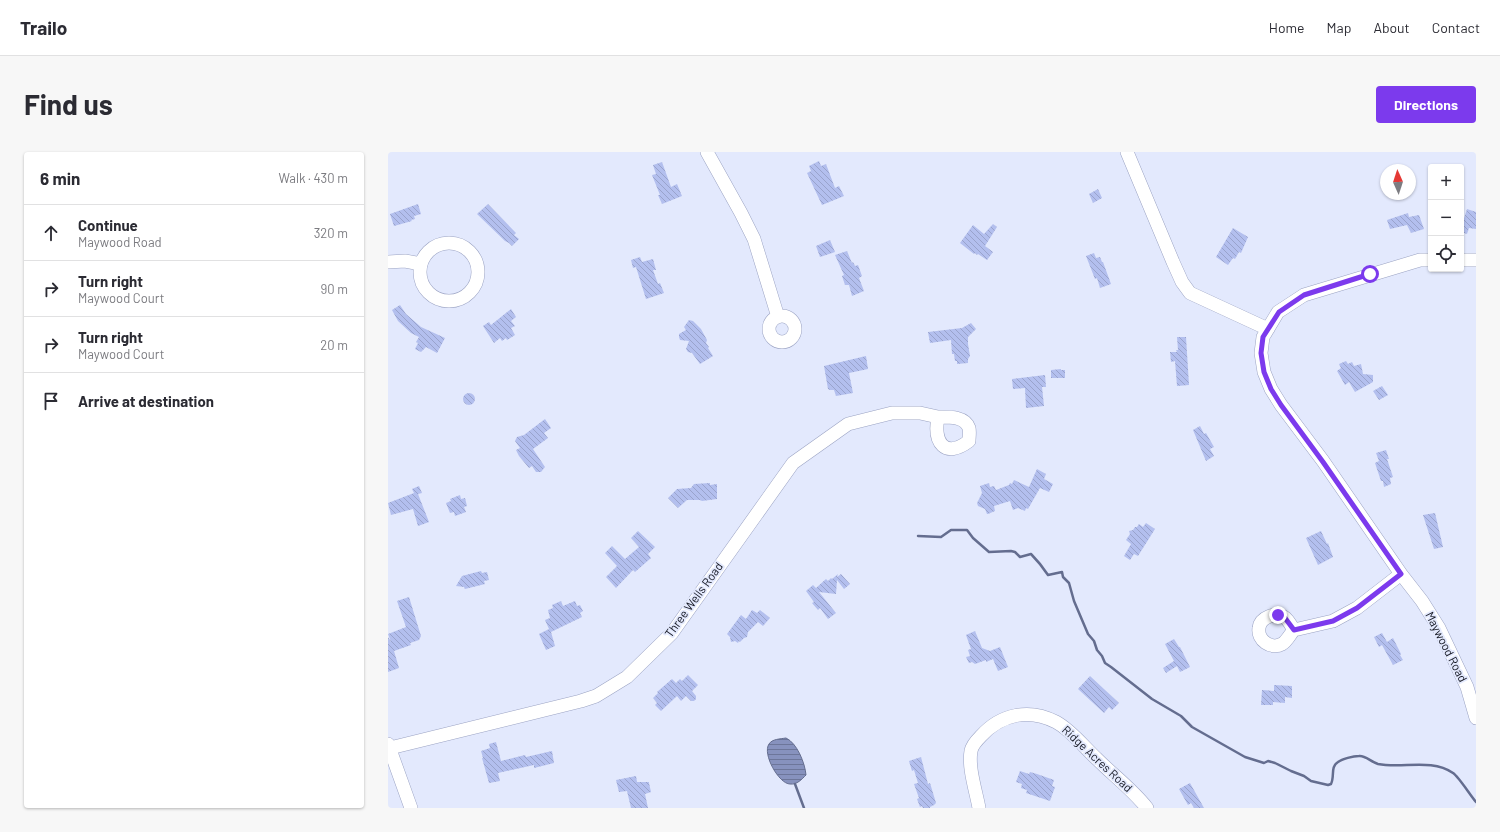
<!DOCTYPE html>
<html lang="en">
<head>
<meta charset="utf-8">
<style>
	body { margin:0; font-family:Barlow,sans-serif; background:#f7f7f7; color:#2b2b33 }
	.controls { position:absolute; right:12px; top:12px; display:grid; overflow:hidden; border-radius:4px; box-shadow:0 1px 3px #0004 }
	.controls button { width:36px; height:36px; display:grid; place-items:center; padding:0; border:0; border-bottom:1px solid #e1e1e2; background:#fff; color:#2b2b33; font:20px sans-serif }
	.compass { position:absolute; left:992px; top:12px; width:36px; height:36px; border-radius:50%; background:#fff; box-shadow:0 1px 3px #0004; rotate:357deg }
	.stop { position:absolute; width:12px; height:12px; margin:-9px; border:3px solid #7c3aed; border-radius:50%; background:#fff }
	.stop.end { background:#7c3aed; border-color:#fff; box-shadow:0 1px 4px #0008 }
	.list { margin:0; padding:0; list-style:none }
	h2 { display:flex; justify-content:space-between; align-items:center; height:52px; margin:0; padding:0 16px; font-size:17px }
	h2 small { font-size:13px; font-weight:400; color:#7c7c81 }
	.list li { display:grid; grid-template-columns:26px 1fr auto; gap:12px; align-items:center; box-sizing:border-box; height:56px; padding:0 16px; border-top:1px solid #e1e1e2 }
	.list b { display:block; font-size:15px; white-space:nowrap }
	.list p { margin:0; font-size:13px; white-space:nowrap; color:#7c7c81 }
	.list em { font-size:13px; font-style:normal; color:#7c7c81 }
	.icon { flex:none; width:22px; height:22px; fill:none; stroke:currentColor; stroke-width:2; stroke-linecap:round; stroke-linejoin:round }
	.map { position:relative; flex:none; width:1088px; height:656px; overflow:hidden; border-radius:4px }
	header { display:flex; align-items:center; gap:24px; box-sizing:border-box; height:56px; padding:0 20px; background:#fff; border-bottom:1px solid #e1e1e2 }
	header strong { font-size:19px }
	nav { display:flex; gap:22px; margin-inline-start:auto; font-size:14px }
	.intro { display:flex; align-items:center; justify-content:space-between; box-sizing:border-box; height:96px; padding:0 24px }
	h1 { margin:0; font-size:28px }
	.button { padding:10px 18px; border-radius:4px; background:#7c3aed; color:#fff; font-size:14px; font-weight:700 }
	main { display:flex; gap:24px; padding:0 24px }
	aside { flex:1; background:#fff; border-radius:4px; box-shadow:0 1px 3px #0004 }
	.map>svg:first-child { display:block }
	.water { fill:url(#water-rules); stroke:#646d8f }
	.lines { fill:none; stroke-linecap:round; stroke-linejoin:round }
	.stream { stroke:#646d8f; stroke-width:2.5 }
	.building { fill:url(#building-back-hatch) }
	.minor-casing { stroke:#9ba3c3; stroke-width:14 }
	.minor { stroke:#fff; stroke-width:13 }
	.route { stroke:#7c3aed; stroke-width:5 }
	.labels { text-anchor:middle; stroke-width:3.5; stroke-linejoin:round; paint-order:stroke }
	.street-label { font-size:12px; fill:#141722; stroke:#e3e9fd }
</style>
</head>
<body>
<header>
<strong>Trailo</strong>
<nav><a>Home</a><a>Map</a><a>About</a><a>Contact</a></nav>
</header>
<div class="intro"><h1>Find us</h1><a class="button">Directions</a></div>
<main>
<aside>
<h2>6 min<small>Walk · 430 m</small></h2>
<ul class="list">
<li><svg class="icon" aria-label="ahead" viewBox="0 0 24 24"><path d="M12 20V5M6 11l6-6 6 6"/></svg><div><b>Continue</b><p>Maywood Road</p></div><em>320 m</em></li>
<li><svg class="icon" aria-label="right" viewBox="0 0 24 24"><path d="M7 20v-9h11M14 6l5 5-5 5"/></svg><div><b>Turn right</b><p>Maywood Court</p></div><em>90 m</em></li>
<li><svg class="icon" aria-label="right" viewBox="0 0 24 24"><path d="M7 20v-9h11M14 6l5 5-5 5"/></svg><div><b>Turn right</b><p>Maywood Court</p></div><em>20 m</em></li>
<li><svg class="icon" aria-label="arrive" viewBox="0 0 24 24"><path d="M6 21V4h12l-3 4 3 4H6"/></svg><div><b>Arrive at destination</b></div></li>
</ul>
</aside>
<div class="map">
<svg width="1088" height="656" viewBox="0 0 1088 656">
	<defs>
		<pattern id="water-rules" width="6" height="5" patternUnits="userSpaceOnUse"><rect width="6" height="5" fill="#8792be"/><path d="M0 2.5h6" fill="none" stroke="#6d769a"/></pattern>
		<pattern id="building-back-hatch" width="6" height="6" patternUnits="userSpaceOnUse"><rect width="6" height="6" fill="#b3bfee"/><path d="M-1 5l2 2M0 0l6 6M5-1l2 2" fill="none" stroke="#99a3cc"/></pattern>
	</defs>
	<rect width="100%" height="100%" fill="#e3e9fd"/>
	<!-- water -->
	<path class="water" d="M 398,586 C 409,591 417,611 418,623 C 414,627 409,633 402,632 C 391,632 374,602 381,592 C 384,587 392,587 398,586 Z"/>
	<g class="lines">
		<!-- stream -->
		<path class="stream" d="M 530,384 L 553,385 L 563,378 L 579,378 L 585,386 L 601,400 L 623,399 L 627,400 L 632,405 L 643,402 C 648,407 656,417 660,423 L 674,420 L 675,425 L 681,431 L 686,449 L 700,482 L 706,489 L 709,498 L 714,504 L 717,511 L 723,515 L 764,547 L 793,564 L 804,575 L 857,605 L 876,611 L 880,609 L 887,611 L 903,619 L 916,624 L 923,629 L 940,633 L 943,632 C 947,624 942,615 950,610 C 954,607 965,604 971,604 C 977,603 983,610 990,612 C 1014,617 1043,606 1065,621 C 1071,625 1082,643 1088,650
			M 407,632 L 416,656"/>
	</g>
	<!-- building -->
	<path class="building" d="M 431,9 L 433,14 L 438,12 L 447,36 L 451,34 L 456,44 L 434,53 L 419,21 L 423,19 L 421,14 Z
		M 274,10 L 283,35 L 289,32 L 294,44 L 274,52 L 270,43 L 272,43 L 264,23 L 268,22 L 265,13 Z
		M 710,37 L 714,46 L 705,51 L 701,42 Z
		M 30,52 L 33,62 L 26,64 L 27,67 L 23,68 L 24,69 L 6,74 L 2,62 Z
		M 100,52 L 128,81 L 126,83 L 131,87 L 124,94 L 121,91 L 117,89 L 89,62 Z
		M 1079,57 L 1088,60 L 1088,77 L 1081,76 L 1079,82 L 1073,80 L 1073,76 Z
		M 1020,61 L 1021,65 L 1031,63 L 1036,77 L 1023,81 L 1019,73 L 1002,77 L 999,68 Z
		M 605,72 L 609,75 L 597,94 L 605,100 L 599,108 L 590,102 L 589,103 L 587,101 L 586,102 L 572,91 L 585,73 L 596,82 Z
		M 845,76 L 860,85 L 853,101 L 851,100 L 847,107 L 845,106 L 840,113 L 828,105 Z
		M 442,88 L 447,100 L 432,105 L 428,94 Z
		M 459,99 L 464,111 L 465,110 L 467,114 L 470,113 L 474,124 L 471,126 L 476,139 L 464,144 L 461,133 L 457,133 L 454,124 L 456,123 L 447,103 Z
		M 706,101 L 708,106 L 712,105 L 714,110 L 715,110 L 723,132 L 712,136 L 709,126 L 707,127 L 698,104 Z
		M 252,105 L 254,110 L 265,107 L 268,118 L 265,118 L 270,132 L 272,131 L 276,141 L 258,147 L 248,115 L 245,116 L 243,108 Z
		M 12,153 L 18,162 L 33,175 L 57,186 L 49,201 L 38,195 L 33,200 L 27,197 L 30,191 L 28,190 L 31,185 L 23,181 L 10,169 L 4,158 Z
		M 123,157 L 128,165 L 123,169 L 127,174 L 123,176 L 127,183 L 119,188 L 118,186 L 114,189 L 112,186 L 106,191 L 95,174 L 101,170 L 103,173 Z
		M 301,168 L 305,169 L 313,177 L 319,188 L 318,191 L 321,195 L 320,196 L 325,204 L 312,212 L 304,201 L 300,200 L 298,197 L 301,189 L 292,188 L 291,185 L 291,182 L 298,178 L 296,175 Z
		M 583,171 L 588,177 L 580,185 L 580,192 L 582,204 L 580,207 L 580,211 L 569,212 L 569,209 L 567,209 L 566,202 L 564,202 L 563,188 L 542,191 L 540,180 L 574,176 Z
		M 789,185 L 798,185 L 801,233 L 789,234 L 787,209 L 783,210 L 782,200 L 789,200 L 788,198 L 790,198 Z
		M 478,204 L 480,217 L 461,221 L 465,241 L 448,244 L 446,238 L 442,238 L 440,237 L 436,214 Z
		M 958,209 L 960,212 L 964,210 L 966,214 L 973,212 L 975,222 L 985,223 L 985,230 L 967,240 L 961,230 L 957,233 L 949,219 L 953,216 L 951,212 Z
		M 673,217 L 673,218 L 677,218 L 677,226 L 663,226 L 663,218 Z
		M 657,223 L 658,235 L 654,235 L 656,254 L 638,256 L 637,236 L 625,237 L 624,227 Z
		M 994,234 L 1000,243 L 991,248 L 985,239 Z
		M75 247a6 6 0 1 1 12 0a6 6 0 1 1-12 0Z
		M 157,267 L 163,276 L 156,281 L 160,286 L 145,297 L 157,315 L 153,320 L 148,320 L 144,314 L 141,316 L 131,304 L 128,298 L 132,296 L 127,289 L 129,285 L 136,283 Z
		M 812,274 L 816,282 L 818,281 L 826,295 L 822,297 L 826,304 L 818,309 L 805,278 Z
		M 998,298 L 1001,307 L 999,307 L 1005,325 L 1002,326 L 1003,332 L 996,335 L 995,329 L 993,329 L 987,311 L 991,309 L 988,301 Z
		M 649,317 L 658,322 L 656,327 L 665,332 L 661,340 L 652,336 L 640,357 L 638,356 L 637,359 L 630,356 L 625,358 L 622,349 L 606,354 L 607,359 L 600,362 L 599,362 L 597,357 L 590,354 L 589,351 L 594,341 L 592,334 L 601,331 L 602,335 L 606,334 L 608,338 L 621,333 L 622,331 L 624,332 L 626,328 L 641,335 Z
		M 322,331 L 322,333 L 329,332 L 329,347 L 314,349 L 312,348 L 299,348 L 290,356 L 280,346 L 289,337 L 303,336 L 306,332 Z
		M 31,334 L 34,341 L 30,342 L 41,370 L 30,374 L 25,357 L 3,363 L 0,351 L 26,341 L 24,337 Z
		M 72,343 L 73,347 L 77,346 L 79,354 L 76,355 L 78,360 L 67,364 L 66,360 L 62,361 L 58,351 L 63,349 L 62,347 Z
		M 1047,361 L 1055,395 L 1046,397 L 1035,363 Z
		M 758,371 L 767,377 L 750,404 L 746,402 L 742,408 L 736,404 L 743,392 L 738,388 L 742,382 L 741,379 L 745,378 L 747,375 L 749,375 L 751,372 L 755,375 Z
		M 250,379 L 267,395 L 260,402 L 263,406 L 247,420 L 245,418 L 228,436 L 218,425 L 229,414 L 217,401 L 224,394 L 237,407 L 251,395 L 243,386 Z
		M 933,379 L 939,392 L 940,391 L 945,405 L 930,413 L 918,386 Z
		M 93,419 L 94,421 L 99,420 L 101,428 L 96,429 L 97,432 L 77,437 L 76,435 L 68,434 L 74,424 Z
		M 450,422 L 449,425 L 453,422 L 462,432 L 456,437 L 449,428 L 448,442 L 431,440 L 448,461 L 440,467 L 432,456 L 430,458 L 424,451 L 426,450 L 418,439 L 425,433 L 428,436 L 438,427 L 440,429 L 443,426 L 444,427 Z
		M 21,445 L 33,484 L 31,488 L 22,491 L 23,493 L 6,499 L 11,516 L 0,520 L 0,485 L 3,490 L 0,482 L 18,475 L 9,449 Z
		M 173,449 L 175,454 L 187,449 L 189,454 L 192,453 L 195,459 L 192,461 L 194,465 L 163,480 L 167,494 L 158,498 L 151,482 L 161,477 L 157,468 L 162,466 L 160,458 L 165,456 L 164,453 Z
		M 364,458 L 369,461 L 372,458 L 382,466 L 375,474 L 370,470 L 360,480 L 359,485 L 356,486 L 352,490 L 351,489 L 350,491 L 347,489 L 343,490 L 342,485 L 339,482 L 353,463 L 358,467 Z
		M 587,479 L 594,496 L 602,499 L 612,495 L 620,515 L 610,519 L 605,507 L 598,510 L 598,508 L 587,512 L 584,510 L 581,511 L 578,505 L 582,504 L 580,498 L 583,497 L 578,483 Z
		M 994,481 L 999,490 L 1005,486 L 1013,502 L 1012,503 L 1015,508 L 1005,513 L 994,493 L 991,495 L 986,485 Z
		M 786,487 L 791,495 L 792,495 L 802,515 L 792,520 L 789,514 L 778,521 L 775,516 L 786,509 L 777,492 Z
		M 300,523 L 310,533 L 304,539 L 308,544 L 308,547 L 306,549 L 303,549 L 298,544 L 293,549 L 289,544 L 273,559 L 267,553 L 269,551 L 265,546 L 270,541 L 269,540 L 284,527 L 288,531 L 292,527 L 294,529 Z
		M 702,524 L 731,551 L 724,558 L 721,555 L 716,561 L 690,537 Z
		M 886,533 L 904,534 L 904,546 L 897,545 L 897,551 L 885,550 L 885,553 L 873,553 L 874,538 L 886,539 Z
		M 108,590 L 113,609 L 137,603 L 138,605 L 164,599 L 166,611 L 146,616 L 146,613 L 110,621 L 112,629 L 101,631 L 94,606 L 95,606 L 93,599 L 102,596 L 101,592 Z
		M 533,605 L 540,632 L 542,631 L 548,651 L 546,653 L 542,655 L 542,656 L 535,656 L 534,654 L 532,655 L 529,647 L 531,646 L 526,632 L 530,631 L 526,618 L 524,619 L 521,609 Z
		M 632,619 L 641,622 L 642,620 L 649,622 L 666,628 L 664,634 L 667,635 L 662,649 L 638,641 L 639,638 L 633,636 L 634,632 L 628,630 Z
		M 248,624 L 249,630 L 261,630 L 261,631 L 263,640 L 257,642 L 260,656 L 243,656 L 239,639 L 231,640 L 228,628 Z
		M 802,631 L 816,656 L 806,656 L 803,651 L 800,653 L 791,637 Z"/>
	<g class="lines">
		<defs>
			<path id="minor" d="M 319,0 L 353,61 L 366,87 L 390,165
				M 739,0 L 785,110 L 794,130 L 802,141 L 880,177
				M32 120a29 29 0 1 1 58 0a29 29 0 1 1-58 0Z
				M 1043,108 L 1032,108 L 916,143 L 890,160 L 875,185 L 873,201 L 876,220 L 883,237 L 893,253 L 935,309 L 1013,422 L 1034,449 L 1051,476 L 1079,535 L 1088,566
				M 1073,108 L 1088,108
				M 0,110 L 17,109 L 33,112
				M381 177a13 13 0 1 1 26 0a13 13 0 1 1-26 0Z
				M 906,478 C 903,474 901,468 896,465 C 888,460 872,465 871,476 C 869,488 883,498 894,492 C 899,489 902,482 906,478 L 945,469 L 969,456 L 1013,422
				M 0,592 L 23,656
				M 2,596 L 193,549 L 208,544 L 239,525 L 284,481 L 405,311 L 460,272 L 504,261 L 532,261 L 550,265 C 545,291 557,307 581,289 C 581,285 582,280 581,276 C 577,264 560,265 550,265
				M 591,656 C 588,639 580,616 583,599 C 584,593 589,588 593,584 C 613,562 641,556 668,570 C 683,578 696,595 709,607 C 726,624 744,637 759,656"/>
		</defs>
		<!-- minor casing -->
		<use href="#minor" class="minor-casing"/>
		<!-- minor -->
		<use href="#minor" class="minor"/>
	</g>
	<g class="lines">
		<!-- route -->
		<path class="route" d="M 890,463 L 897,466 L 906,478 L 945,469 L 969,456 L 1013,422 L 935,310 L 893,253 L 883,237 L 876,220 L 873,201 L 875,185 L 891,160 L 916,143 L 982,122"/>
	</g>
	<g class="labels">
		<!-- street labels -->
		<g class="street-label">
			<text transform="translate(306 448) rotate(-54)" y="4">Three Wells Road</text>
			<text transform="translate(1058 495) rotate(63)" y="4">Maywood Road</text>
			<text transform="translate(709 607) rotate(43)" y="4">Ridge Acres Road</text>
		</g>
	</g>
</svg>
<div class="controls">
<button>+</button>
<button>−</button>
<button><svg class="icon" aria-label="locate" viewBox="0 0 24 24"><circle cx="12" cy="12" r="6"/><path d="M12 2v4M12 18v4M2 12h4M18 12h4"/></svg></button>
</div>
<svg class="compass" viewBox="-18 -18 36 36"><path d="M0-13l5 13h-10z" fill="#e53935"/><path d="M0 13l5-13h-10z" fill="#7c7c81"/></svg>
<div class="stop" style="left:982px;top:122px"></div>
<div class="stop end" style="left:890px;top:463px"></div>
</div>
</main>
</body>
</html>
